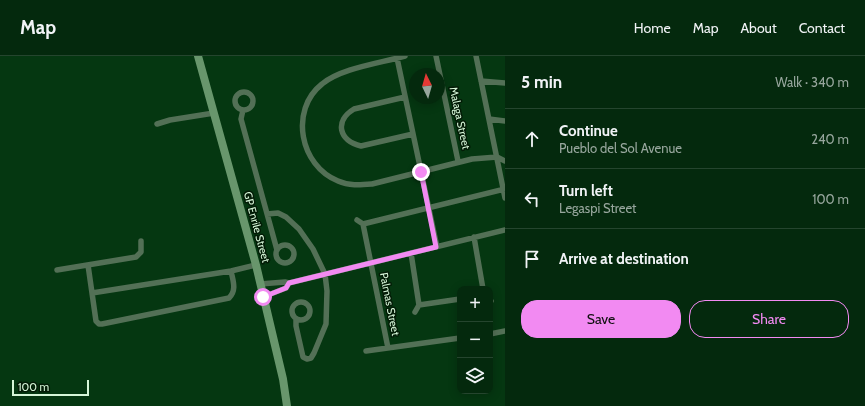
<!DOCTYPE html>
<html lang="en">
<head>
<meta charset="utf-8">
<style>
	body { margin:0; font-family:Cabin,sans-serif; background:#0d3116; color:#f1f3f6 }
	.controls { position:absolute; right:12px; bottom:12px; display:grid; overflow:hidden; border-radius:8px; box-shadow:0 2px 10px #0003 }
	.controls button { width:36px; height:36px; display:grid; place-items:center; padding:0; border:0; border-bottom:1px solid #25452e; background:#04290d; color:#f1f3f6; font:20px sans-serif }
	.compass { position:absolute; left:409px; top:12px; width:36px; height:36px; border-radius:50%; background:#04290d; box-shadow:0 2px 10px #0003; rotate:355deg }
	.scale { position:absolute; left:12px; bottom:10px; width:77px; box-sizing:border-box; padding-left:4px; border:2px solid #d6f6d8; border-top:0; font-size:11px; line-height:14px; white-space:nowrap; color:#d6f6d8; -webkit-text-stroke:3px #031b06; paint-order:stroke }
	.stop { position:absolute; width:12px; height:12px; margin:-9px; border:3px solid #f28af2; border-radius:50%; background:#fff }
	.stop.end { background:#f28af2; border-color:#fff; box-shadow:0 1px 4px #0008 }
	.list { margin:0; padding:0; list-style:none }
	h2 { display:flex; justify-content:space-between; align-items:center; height:52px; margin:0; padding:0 16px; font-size:17px }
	h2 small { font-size:13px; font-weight:400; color:#97a69d }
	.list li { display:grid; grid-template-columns:26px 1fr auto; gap:12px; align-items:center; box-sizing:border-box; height:60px; padding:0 16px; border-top:1px solid #25452e }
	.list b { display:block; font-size:15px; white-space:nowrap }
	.list p { margin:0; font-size:13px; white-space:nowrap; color:#97a69d }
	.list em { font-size:13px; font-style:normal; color:#97a69d }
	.actions { display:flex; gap:8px; padding:12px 16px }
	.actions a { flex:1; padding:9px 0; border:1px solid #f28af2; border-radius:16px; text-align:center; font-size:14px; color:#f28af2 }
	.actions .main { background:#f28af2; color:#111 }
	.icon { flex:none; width:22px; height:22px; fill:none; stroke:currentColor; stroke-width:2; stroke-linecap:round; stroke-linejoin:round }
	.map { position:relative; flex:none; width:505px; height:350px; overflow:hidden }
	header { display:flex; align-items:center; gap:24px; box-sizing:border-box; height:56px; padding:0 20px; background:#04290d; border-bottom:1px solid #25452e }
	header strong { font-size:19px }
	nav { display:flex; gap:22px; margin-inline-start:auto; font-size:14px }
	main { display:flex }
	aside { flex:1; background:#04290d }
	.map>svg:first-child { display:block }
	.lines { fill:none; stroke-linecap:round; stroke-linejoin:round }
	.street { stroke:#537056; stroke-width:5.5 }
	.secondary { stroke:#68966c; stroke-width:8 }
	.route { stroke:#f28af2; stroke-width:5 }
	.labels { text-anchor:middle; stroke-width:3; stroke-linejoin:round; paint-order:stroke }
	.street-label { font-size:11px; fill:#d6f6d8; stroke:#031b06 }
</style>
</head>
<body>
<header>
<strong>Map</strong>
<nav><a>Home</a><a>Map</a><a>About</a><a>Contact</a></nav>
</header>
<main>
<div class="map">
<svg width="505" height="350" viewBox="0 0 505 350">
	<rect width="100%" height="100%" fill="#053711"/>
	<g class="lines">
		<!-- street -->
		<path class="street" d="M 405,0 C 381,7 341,12 322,28 C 289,54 300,110 338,125 C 349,130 360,129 372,128 L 472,103 L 497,101 L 505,105
			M 436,0 L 458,105
			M 476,0 L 505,142
			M 397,2 L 437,191
			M 481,25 L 505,27
			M235 45a9 9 0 1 1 18 0a9 9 0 1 1-18 0Z
			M 405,41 L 354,53 C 334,65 339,85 361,90 L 413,78
			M 243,54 L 241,63 L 277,194
			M 489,63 L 505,65
			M 157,68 L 170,64 L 214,57
			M 267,158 L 278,157 L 286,161 L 299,173 L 313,193 L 325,218 L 327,235 L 326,268 L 314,297 L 311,302 L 307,303 L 303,301 L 296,270 L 296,263
			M 357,164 L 363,168 L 388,292
			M 363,168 L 505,133
			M 474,181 L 483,233
			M276 198a9 9 0 1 1 18 0a9 9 0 1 1-18 0Z
			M 411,197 L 419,249
			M 88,209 L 92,237
			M 57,214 L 136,201 L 141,196 L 141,185
			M 231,215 C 233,225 237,234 229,242 L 102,268 L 99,268 L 96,265 L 92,237 L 231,215 L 256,209
			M 260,228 L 285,226 L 289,227 L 505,174
			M 263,241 L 286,232 L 289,227
			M 490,244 L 491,245
			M292 255a9 9 0 1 1 18 0a9 9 0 1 1-18 0Z
			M 419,249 L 460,243
			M 415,256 L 419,249
			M 490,278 L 505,275
			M 366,295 L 460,282"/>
		<!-- secondary -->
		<path class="secondary" d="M 198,0 L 256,209 L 283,323 L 287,350"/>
	</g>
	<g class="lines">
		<!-- route -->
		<path class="route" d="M 263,241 L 286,232 L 289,227 L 436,191 L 421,116"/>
	</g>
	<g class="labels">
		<!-- street labels -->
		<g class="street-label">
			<text transform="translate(460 62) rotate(78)" y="4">Malaga Street</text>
			<text transform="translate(257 171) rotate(75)" y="4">GP Enrile Street</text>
			<text transform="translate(390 248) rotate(79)" y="4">Palmas Street</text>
		</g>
	</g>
</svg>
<div class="controls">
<button>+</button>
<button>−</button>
<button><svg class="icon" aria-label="layers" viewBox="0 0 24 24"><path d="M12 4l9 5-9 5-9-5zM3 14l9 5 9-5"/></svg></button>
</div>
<svg class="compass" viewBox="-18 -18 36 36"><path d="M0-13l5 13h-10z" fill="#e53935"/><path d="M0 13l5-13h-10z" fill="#97a69d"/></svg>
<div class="scale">100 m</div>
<div class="stop" style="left:263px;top:241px"></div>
<div class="stop end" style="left:421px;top:116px"></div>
</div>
<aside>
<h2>5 min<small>Walk · 340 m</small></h2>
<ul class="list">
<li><svg class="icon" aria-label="ahead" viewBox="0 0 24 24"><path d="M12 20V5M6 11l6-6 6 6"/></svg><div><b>Continue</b><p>Pueblo del Sol Avenue</p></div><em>240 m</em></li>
<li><svg class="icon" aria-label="left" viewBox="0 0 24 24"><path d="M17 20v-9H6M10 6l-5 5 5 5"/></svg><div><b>Turn left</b><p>Legaspi Street</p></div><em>100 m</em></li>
<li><svg class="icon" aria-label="arrive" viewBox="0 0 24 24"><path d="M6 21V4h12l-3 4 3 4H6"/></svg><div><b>Arrive at destination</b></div></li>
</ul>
<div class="actions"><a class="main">Save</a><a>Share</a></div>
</aside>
</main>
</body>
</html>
